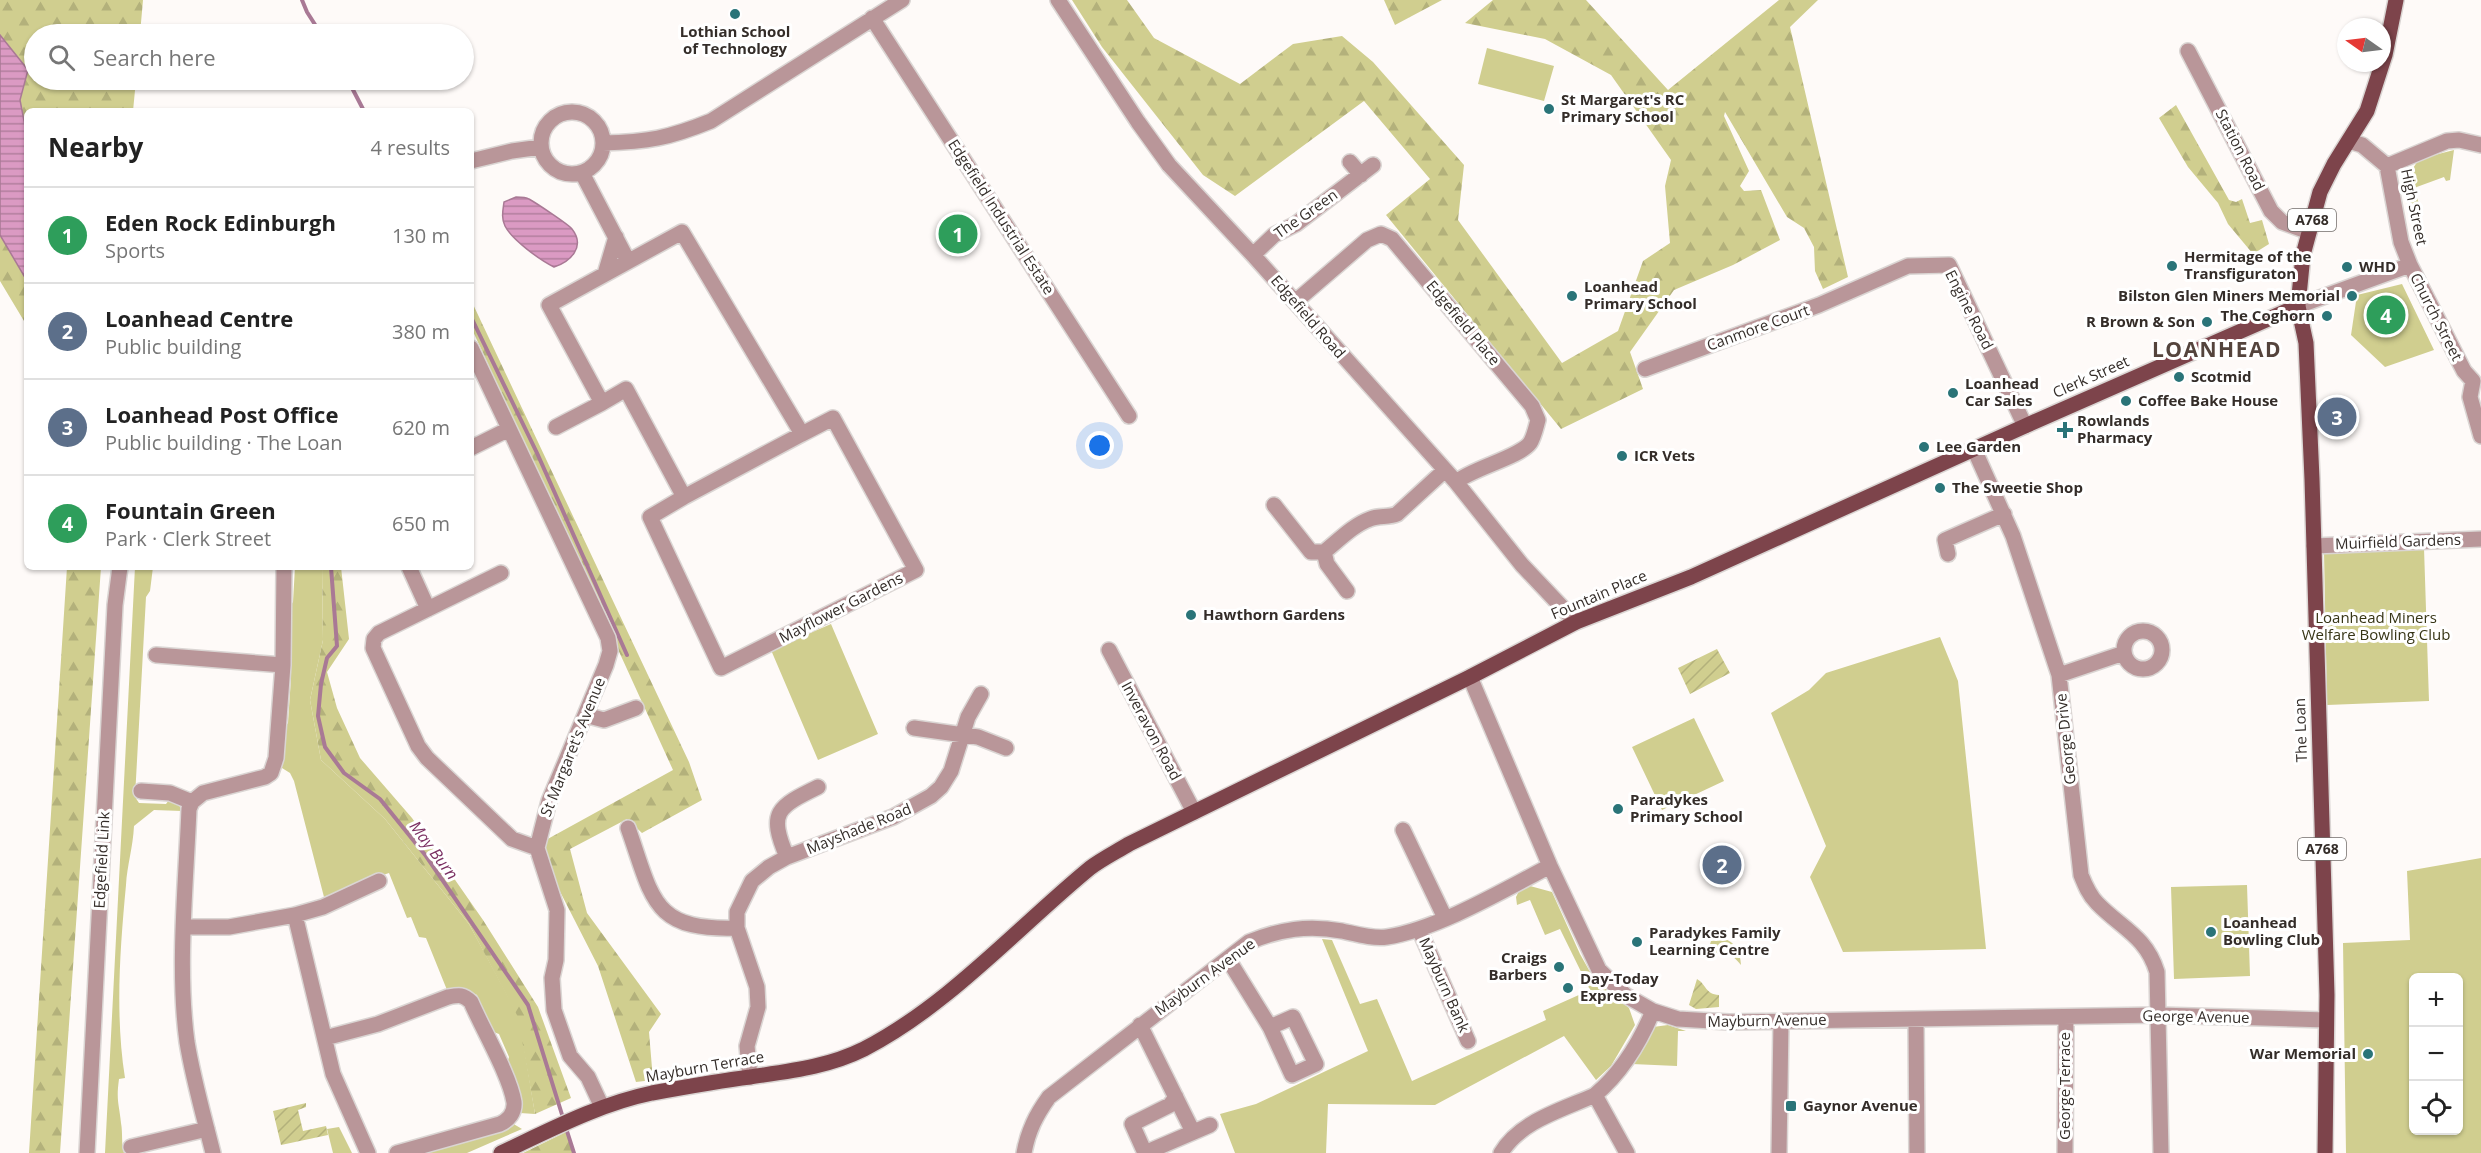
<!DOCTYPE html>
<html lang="en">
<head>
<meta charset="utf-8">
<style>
	body { margin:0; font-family:"Open Sans",sans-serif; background:#f2f2f2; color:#222 }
	.controls { position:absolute; right:18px; bottom:18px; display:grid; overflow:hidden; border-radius:9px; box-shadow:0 2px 4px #0004 }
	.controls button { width:54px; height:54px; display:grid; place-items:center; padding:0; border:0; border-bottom:2px solid #e0e0e0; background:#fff; color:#222; font:30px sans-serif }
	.compass { position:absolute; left:2337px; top:18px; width:54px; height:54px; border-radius:50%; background:#fff; box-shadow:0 2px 4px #0004; rotate:284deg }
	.you { position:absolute; left:1100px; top:446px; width:21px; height:21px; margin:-15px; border:4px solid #fff; border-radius:50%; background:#1a73e8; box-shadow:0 0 0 9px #1a73e833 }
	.badge { display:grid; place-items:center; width:39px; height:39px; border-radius:50%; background:#2a7478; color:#fff; font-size:20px; font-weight:700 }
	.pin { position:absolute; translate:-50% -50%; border:3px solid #fff; box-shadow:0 2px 6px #0006 }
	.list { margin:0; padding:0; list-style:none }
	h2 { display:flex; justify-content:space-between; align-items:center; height:78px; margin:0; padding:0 24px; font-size:26px }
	h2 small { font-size:20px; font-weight:400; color:#767676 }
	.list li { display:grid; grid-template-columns:39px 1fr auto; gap:18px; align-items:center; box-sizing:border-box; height:96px; padding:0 24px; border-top:2px solid #e0e0e0 }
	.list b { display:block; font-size:22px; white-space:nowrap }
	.list p { margin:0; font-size:20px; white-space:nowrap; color:#767676 }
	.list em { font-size:20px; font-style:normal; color:#767676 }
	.icon { flex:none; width:33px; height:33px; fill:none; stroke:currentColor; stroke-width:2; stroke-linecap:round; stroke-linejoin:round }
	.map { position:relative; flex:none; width:2481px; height:1153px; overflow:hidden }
	.search { position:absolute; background:#fff; box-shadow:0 2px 4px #0004; left:24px; top:24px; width:450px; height:66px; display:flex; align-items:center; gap:15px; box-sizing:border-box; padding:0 21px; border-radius:33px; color:#767676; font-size:22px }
	.panel { position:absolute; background:#fff; box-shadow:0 2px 4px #0004; left:24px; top:108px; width:450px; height:462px; border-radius:9px }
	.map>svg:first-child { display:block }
	.green { fill:#d0ce8f; fill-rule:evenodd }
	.forest { fill:url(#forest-firs) }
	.garden { fill:url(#garden-furrows) }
	.water { fill:url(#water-rules); stroke:#a97995; stroke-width:1.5 }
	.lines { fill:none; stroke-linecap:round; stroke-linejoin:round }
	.stream { stroke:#a97995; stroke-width:4 }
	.minor-casing { stroke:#dad5d3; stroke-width:18 }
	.major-casing { stroke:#dad5d3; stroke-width:18 }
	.minor { stroke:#b99699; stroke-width:15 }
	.major { stroke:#7d444b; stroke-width:15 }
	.poi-dot { fill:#2a7478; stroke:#fff; stroke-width:2 }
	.labels { text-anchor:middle; stroke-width:6; stroke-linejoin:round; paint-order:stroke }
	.shield { fill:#fff; stroke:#716c69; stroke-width:1.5 }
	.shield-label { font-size:14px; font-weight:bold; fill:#342d29 }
	.poi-label { font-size:15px; font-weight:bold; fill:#342d29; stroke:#fff; text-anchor:start }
	.street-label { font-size:15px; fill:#342d29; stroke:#fff }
	.park-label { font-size:15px; fill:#373516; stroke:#fff }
	.water-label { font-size:16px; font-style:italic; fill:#7b3063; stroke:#fff }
	.district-label { font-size:21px; font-weight:bold; letter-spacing:1.5px; fill:#54443d; stroke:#fff }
</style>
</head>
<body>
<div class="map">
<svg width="2481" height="1153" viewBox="0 0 2481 1153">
	<defs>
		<pattern id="forest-firs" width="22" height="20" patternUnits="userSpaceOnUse" patternTransform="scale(1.5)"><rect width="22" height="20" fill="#d0ce8f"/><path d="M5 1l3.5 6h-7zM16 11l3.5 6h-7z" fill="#b3b17b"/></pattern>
		<pattern id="garden-furrows" width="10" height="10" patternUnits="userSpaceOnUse" patternTransform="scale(1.5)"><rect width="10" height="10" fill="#d0ce8f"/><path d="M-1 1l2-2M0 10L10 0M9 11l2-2" fill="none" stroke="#b3b17b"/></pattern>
		<pattern id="water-rules" width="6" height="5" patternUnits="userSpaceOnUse" patternTransform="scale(1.5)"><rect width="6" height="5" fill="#db9ac3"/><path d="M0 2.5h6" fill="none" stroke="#b27e9e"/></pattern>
	</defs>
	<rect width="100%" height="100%" fill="#fefaf8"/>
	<!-- green -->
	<path class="green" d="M 1487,48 L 1554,66 L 1544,101 L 1478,84 Z
		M 2454,150 L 2450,180 L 2446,181 L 2444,177 L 2414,188 L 2419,204 L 2411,206 L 2406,179 L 2419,159 Z
		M 2402,284 L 2434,350 L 2385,367 L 2351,335 L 2357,295 Z
		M 2424,548 L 2429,701 L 2327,705 L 2324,552 Z
		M 135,567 L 153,567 L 150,591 L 146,597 L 135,797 L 139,803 L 166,804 L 169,800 L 179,805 L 182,811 L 154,810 L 134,826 C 133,847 127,866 126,885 C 120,949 115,1015 125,1078 L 119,1079 C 116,1101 119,1103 121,1123 C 123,1134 121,1143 124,1153 L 105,1153 Z
		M 295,567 L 322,567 L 323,640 L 310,700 L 321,760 L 385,819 L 469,924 L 519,1017 L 535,1114 L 520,1113 L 507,1064 L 509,1057 L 499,1034 L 491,1031 L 477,995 L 462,988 L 447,990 L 426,938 L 419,937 L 411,917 L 407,918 L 389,873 L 380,876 L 378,874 L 324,897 L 294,781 L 290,773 L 282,768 L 284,728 L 288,723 L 291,678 L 287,674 L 289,608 L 293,602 Z
		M 831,624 L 878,734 L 818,760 L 771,650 Z
		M 1940,637 L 1958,681 L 1986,949 L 1843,952 L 1810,877 L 1826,846 L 1771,713 L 1809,690 L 1826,673 Z
		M 1694,718 L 1724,781 L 1662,810 L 1632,747 Z
		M 2481,858 L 2481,1153 L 2346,1153 L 2343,943 L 2410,940 L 2407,871 ZM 2414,978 L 2458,978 L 2458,1130 L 2414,1130 Z
		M 2247,885 L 2250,976 L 2174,979 L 2171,887 Z
		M 1530,886 L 1552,892 L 1580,954 L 1594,979 L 1629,1008 L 1635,1025 L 1611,1066 L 1596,1080 L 1564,1036 L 1435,1105 L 1328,1104 L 1326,1153 L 1235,1153 L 1220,1114 L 1256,1104 L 1368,1051 L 1322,939 L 1332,940 L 1360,1004 L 1377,999 L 1412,1081 L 1546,1020 L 1543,1011 L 1590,990 L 1560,929 L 1545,935 L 1530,900 L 1517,905 L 1516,897 L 1519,891 Z
		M 1723,938 C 1736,943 1740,951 1741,965 C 1727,947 1720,958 1708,951 L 1711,941 Z
		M 1668,1025 L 1686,1031 L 1678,1031 L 1677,1066 L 1632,1064 L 1653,1027 Z
		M 512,1123 L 522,1129 L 467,1153 L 427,1153 L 431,1149 Z
		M 339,1127 L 352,1153 L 333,1153 L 327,1129 Z"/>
	<!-- forest -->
	<path class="forest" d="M 0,0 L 143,0 L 140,34 L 34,34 L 34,80 L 136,80 L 133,111 L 27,111 L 27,326 L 0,281 Z
		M 1072,0 L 1127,0 L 1154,38 L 1240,84 L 1293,44 L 1342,36 L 1373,62 L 1464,165 L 1458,220 L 1562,363 L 1618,331 L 1643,261 L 1670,243 L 1665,186 L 1671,160 L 1611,75 L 1545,39 L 1465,23 L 1493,0 L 1586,0 L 1668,90 L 1779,0 L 1818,0 L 1790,27 L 1848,277 L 1823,289 L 1815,271 L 1814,247 L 1804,228 L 1787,217 L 1725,112 L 1724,116 L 1749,171 L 1740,186 L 1744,191 L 1761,190 L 1780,240 L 1733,265 L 1674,290 L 1630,352 L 1643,389 L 1561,429 L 1386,215 L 1430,179 L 1364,101 L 1235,196 L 1203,175 L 1102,47 Z
		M 1384,0 L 1442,0 L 1395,25 Z
		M 2176,105 L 2229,200 L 2236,202 L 2242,199 L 2250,223 L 2262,220 L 2269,244 L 2253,254 L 2228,224 L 2218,203 L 2188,167 L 2159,118 Z
		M 471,300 L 689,762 L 702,800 L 642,833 L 627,819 L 570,849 L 587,913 L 661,1014 L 649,1032 L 653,1080 L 636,1082 L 598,966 L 549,870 L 544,841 L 673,770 L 471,327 Z
		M 67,567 L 101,567 L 60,1153 L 29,1153 Z
		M 322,567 L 341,567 L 349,639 L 327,672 L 337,708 L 360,758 L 412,818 L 483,920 L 538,1007 L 571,1098 L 535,1114 L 518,1017 L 469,924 L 385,819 L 321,760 L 310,700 L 323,640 Z
		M 566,1132 L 574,1153 L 523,1153 Z"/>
	<!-- garden -->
	<path class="garden" d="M 1717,649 L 1730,673 L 1690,694 L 1678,668 Z
		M 1697,979 C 1707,985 1705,994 1719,995 L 1719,1007 L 1696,1009 L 1689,1005 Z
		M 306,1103 L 306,1107 L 298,1110 L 303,1131 L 326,1126 L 328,1135 L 281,1145 L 273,1111 Z"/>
	<!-- water -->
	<path class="water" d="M 0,35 L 28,70 L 20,100 L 25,126 L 27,127 L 27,281 L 0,235 Z
		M 516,197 C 520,197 526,197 529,199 C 536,203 568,224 572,229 C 586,247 570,262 554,267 C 540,260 512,240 505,226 C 501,218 503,210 504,202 Z"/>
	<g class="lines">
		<!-- stream -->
		<path class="stream" d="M 302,0 L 307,12 L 321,34
			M 350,84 L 364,111
			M 471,317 L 537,453 L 627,655
			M 331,567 L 337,646 L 327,658 L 321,684 L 318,716 L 325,747 L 344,773 L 380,799 L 426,856 L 528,1005 L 564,1121
			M 566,1128 L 574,1153"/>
		<defs>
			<path id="minor" d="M 1058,0 L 1138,122 L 1169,165 L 1253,255 L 1456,482 L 1522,565 L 1576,622
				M 872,18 L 1129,416
				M 2188,51 L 2271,211 L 2282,222 L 2309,232
				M541 143a31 31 0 1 1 62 0a31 31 0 1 1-62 0Z
				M 2349,141 L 2362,145 L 2387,166 L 2401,242 L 2410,265 L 2464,371 L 2473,381 L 2470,397 L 2481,436
				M 603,143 C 648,142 669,138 711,121 L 902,0
				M 471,161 L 512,151 L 541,147
				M 1350,162 L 1361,175
				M 2387,166 L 2447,141 L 2459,140 L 2481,145
				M 582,173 L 628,261
				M 682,232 L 802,434 L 833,418 L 916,570 L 721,668 L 650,517 L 684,497 L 626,389 L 602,403 L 549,305 Z
				M 1253,255 L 1274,235 L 1296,224 L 1373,165
				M 605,274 L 616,237
				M 1295,302 L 1367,240 L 1381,234 L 1392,239 L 1532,406 L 1538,420 C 1536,427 1534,437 1530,443 C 1520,457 1473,468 1456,482
				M 2298,306 L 2410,265
				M 471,348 L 608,638 L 610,651 L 606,665 L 549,801 L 537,848 L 557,910 L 556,960 L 552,978 L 554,1010 L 570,1056 L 588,1077 L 602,1107
				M 1645,369 L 1819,305 L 1908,266 L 1949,265 L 2025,426
				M 556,427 L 602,403
				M 471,448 L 509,429
				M 1974,449 L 2013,536 L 2059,675 L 2081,875 C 2085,885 2089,895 2097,903 C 2121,928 2146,936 2157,972 L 2161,1153
				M 684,497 L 802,434
				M 1274,505 L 1311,552 L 1324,552 L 1327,564 L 1347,591
				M 2314,546 L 2481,539
				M 1324,552 C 1338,541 1353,525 1370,519 C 1379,515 1388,518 1397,514 L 1445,470
				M 1948,554 L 1945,540 L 2004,514
				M 409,567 L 428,609
				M 501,573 L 379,633 L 374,639 L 373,648 L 418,746 L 427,758 L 512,839 L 537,848
				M2124 650a19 19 0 1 1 38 0a19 19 0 1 1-38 0Z
				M 1109,650 L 1194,812
				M 156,655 L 283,665
				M 2059,675 L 2124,653
				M 1470,677 L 1550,866 L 1599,970 L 1625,995 L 1653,1011 L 1678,1019 L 1729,1022 L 2159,1015 L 2326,1020
				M 585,715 L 604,720 L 636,708
				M 914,728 L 978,737 L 1006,748
				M 141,791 L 170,793 L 192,802
				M 628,828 C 653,898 651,931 737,928
				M 1403,830 L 1445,918
				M 787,857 C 768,812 777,807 818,787
				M 295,915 L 323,907 L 379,881
				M 185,927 L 229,927 L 295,915 L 333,1074 L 368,1153
				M 1419,929 L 1468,1041
				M 1228,959 L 1270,1027
				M 1293,1017 L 1316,1064 L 1292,1075 L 1270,1027 Z
				M 1916,1019 L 1917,1153
				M 1140,1025 L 1193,1132
				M 325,1038 L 378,1024 L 448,997 C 459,995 463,994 471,1002 C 482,1028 510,1076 514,1102 C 515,1112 509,1120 500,1124 L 397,1153
				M 750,1077 L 747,1046 L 758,1007 L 757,987 L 737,928 L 737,912 L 752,881 L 769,867 L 787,857 L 893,817 L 931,796 L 941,787 L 951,771 L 968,717 L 981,694
				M 1595,1095 L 1627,1153
				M 131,1147 L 207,1129
				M 87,1153 L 115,605 L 120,567
				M 213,1153 C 204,1117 193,1079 187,1042 C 177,969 186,883 189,809 L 192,802 L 203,793 L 265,777 L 271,773 L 276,758 L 283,665 L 284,567
				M 1024,1153 C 1028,1131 1036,1115 1049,1097 L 1249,942 C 1280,929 1308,925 1342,931 C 1356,934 1373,939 1387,937 C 1438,929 1504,890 1550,866
				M 1145,1153 L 1132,1124 L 1170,1105 L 1176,1097
				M 1145,1153 L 1210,1125
				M 1501,1153 C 1520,1121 1562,1110 1595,1095 C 1621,1073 1640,1042 1653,1011
				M 1779,1153 L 1781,1021
				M 2065,1153 L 2066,1018"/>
			<path id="major" d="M 501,1153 C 550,1130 599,1104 652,1093 C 685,1087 718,1081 750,1077 C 790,1071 828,1067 864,1049 C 949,1005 1017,928 1090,868 C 1102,859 1116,852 1129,844 L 1470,677 L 1576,622 L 1691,577 L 2025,426 L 2298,306
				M 2325,1153 L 2327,995 L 2312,479 L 2306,343 L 2298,306 L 2303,255 L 2320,192 L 2334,164 L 2367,111 L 2385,55 L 2396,0"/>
		</defs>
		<!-- minor casing -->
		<use href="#minor" class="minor-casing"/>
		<!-- major casing -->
		<use href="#major" class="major-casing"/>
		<!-- minor -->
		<use href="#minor" class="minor"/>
		<!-- major -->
		<use href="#major" class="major"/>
	</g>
	<!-- markers -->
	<g class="poi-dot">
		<circle cx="735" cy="14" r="6"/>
		<circle cx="1549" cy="109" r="6"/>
		<circle cx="2172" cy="266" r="6"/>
		<circle cx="2347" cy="267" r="6"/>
		<circle cx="1572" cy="296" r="6"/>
		<circle cx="2352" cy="296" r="6"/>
		<circle cx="2327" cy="316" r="6"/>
		<circle cx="2207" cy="322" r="6"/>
		<circle cx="2179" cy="377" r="6"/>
		<circle cx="1953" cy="393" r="6"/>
		<circle cx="2126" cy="401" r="6"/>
		<path d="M2062 421h6v6h6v6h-6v6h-6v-6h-6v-6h6z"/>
		<circle cx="1924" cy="447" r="6"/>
		<circle cx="1622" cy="456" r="6"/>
		<circle cx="1940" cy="488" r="6"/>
		<circle cx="1191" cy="615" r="6"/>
		<circle cx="1618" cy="809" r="6"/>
		<circle cx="2211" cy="932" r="6"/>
		<circle cx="1637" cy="942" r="6"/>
		<circle cx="1559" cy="967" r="6"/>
		<circle cx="1568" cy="988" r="6"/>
		<circle cx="2368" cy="1054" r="6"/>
		<rect x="1785" y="1100" width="12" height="12" rx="3"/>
	</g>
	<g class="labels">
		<!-- shield labels -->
		<g class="shield">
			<rect x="2288" y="209" width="48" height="22" rx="4.5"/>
			<rect x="2298" y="838" width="48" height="22" rx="4.5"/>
		</g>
		<g class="shield-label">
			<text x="2312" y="225">A768</text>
			<text x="2322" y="854">A768</text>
		</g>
		<!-- poi labels -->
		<g class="poi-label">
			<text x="735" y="37" text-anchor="middle">Lothian School<tspan x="735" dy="17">of Technology</tspan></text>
			<text x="1561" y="105">St Margaret's RC<tspan x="1561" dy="17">Primary School</tspan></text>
			<text x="2184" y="262">Hermitage of the<tspan x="2184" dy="17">Transfiguraton</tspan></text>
			<text x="2359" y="272">WHD</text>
			<text x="1584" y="292">Loanhead<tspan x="1584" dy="17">Primary School</tspan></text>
			<text x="2340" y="301" text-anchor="end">Bilston Glen Miners Memorial</text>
			<text x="2315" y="321" text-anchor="end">The Coghorn</text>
			<text x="2195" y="327" text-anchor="end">R Brown &amp; Son</text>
			<text x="2191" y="382">Scotmid</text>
			<text x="1965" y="389">Loanhead<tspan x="1965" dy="17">Car Sales</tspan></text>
			<text x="2138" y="406">Coffee Bake House</text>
			<text x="2077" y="426">Rowlands<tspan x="2077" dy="17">Pharmacy</tspan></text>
			<text x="1936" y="452">Lee Garden</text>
			<text x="1634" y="461">ICR Vets</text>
			<text x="1952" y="493">The Sweetie Shop</text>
			<text x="1203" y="620">Hawthorn Gardens</text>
			<text x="1630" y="805">Paradykes<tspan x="1630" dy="17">Primary School</tspan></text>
			<text x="2223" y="928">Loanhead<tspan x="2223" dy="17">Bowling Club</tspan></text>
			<text x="1649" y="938">Paradykes Family<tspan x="1649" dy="17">Learning Centre</tspan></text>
			<text x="1547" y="963" text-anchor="end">Craigs<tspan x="1547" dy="17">Barbers</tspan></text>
			<text x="1580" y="984">Day-Today<tspan x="1580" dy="17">Express</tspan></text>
			<text x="2356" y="1059" text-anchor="end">War Memorial</text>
			<text x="1803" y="1111">Gaynor Avenue</text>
		</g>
		<!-- street labels -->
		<g class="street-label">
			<text transform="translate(2240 150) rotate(63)" y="5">Station Road</text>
			<text transform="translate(2414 207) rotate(78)" y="5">High Street</text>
			<text transform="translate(1306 214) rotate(-35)" y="5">The Green</text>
			<text transform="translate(1001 217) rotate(57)" y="5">Edgefield Industrial Estate</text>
			<text transform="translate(1969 310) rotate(63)" y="5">Engine Road</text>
			<text transform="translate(1308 317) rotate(49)" y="5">Edgefield Road</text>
			<text transform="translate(2436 317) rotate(63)" y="5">Church Street</text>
			<text transform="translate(1463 323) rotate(50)" y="5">Edgefield Place</text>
			<text transform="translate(1758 328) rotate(-20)" y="5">Canmore Court</text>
			<text transform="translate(2091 377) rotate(-24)" y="5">Clerk Street</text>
			<text transform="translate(2398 542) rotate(-2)" y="5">Muirfield Gardens</text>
			<text transform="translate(1599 595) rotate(-23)" y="5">Fountain Place</text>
			<text transform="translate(841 608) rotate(-27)" y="5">Mayflower Gardens</text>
			<text transform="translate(2301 730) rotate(-92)" y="5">The Loan</text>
			<text transform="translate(1151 731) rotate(62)" y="5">Inveravon Road</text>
			<text transform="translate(2066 739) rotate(-96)" y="5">George Drive</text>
			<text transform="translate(573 747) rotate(-68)" y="5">St Margaret's Avenue</text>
			<text transform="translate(859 829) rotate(-22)" y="5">Mayshade Road</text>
			<text transform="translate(102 860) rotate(-87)" y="5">Edgefield Link</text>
			<text transform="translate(1205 977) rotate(-36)" y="5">Mayburn Avenue</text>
			<text transform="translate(1444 985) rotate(66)" y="5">Mayburn Bank</text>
			<text transform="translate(2196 1017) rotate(1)" y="5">George Avenue</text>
			<text transform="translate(1767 1021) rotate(-1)" y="5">Mayburn Avenue</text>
			<text transform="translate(705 1067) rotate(-10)" y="5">Mayburn Terrace</text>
			<text transform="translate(2065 1086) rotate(-90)" y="5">George Terrace</text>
		</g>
		<!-- park labels -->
		<g class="park-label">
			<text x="2376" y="623">Loanhead Miners<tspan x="2376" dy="17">Welfare Bowling Club</tspan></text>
		</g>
		<!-- water labels -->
		<g class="water-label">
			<text transform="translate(434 850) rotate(53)" y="6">May Burn</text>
		</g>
		<!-- district labels -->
		<g class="district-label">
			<text x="2217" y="357">LOANHEAD</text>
		</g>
	</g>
</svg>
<div class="controls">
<button>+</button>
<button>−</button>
<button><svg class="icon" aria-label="locate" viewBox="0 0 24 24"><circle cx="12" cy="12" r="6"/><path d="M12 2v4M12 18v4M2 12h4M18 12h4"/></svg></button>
</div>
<svg class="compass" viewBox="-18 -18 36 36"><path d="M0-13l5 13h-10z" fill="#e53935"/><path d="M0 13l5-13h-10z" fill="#767676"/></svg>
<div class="you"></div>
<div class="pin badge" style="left:958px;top:234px;background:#2e9e5b">1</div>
<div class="pin badge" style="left:1722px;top:865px;background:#5c6f8a">2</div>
<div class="pin badge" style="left:2337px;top:417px;background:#5c6f8a">3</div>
<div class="pin badge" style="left:2386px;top:315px;background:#2e9e5b">4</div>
<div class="search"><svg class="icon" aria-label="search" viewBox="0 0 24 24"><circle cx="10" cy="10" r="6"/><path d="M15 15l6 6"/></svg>Search here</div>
<section class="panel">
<h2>Nearby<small>4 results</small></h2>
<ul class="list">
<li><span class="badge" style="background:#2e9e5b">1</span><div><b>Eden Rock Edinburgh</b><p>Sports</p></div><em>130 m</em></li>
<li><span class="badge" style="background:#5c6f8a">2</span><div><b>Loanhead Centre</b><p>Public building</p></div><em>380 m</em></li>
<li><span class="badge" style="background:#5c6f8a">3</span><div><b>Loanhead Post Office</b><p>Public building · The Loan</p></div><em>620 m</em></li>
<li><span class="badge" style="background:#2e9e5b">4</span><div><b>Fountain Green</b><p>Park · Clerk Street</p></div><em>650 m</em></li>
</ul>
</section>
</div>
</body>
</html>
